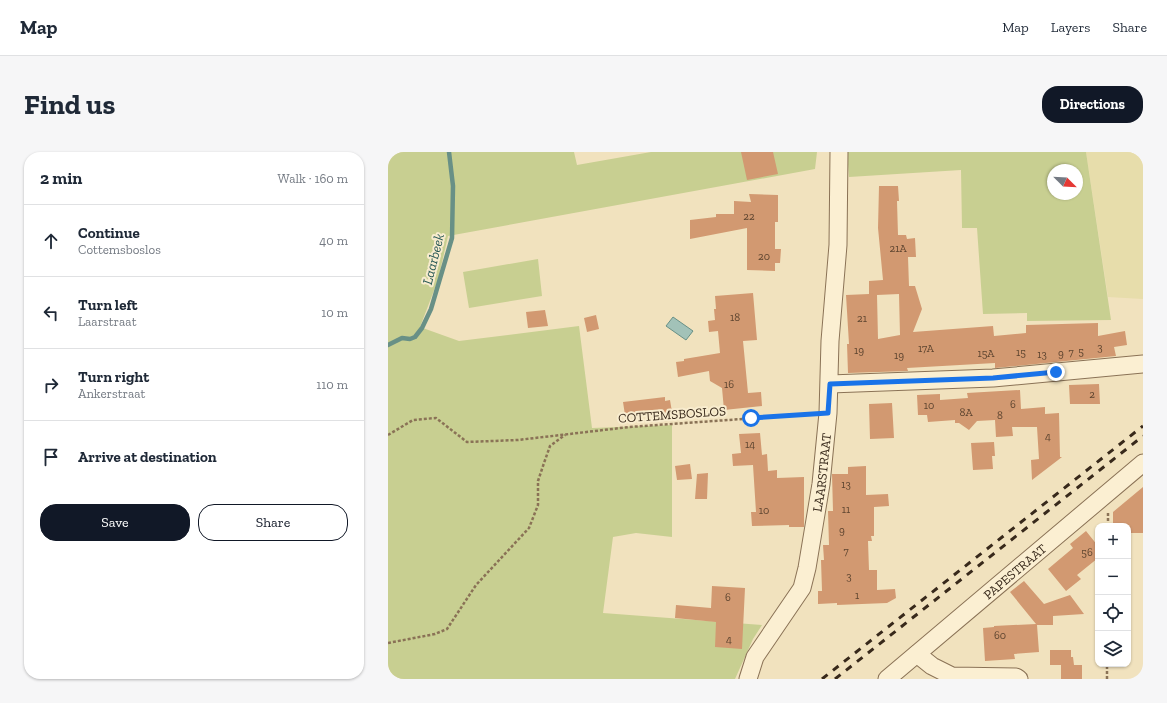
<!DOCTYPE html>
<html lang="en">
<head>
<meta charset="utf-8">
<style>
	body { margin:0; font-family:"Zilla Slab",serif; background:#f6f6f7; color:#1f2937 }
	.controls { position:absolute; right:12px; bottom:12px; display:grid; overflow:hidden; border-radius:8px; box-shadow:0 1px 3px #0004 }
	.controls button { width:36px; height:36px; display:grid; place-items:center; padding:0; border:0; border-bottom:1px solid #e0e1e3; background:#fff; color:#1f2937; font:20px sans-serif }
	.compass { position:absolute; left:659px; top:12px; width:36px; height:36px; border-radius:50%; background:#fff; box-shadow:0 1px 3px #0004; rotate:114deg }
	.stop { position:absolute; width:12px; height:12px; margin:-9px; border:3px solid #1a73e8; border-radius:50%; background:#fff }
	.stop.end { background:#1a73e8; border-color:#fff; box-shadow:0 1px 4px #0008 }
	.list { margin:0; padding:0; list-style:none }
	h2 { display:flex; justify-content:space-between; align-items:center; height:52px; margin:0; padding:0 16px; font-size:17px }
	h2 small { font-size:13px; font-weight:400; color:#747a83 }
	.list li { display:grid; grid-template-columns:26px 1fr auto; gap:12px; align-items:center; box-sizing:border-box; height:72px; padding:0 16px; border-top:1px solid #e0e1e3 }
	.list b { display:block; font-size:15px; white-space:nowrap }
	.list p { margin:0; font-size:13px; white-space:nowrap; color:#747a83 }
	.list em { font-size:13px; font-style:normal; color:#747a83 }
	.actions { display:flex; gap:8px; padding:12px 16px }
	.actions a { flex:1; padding:9px 0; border:1px solid #111827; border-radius:16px; text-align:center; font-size:14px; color:#111827 }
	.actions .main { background:#111827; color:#fff }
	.icon { flex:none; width:22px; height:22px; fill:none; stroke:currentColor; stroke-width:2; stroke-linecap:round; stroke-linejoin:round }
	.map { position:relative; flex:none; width:755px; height:527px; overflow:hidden; border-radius:16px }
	header { display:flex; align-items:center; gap:24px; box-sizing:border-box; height:56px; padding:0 20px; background:#fff; border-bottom:1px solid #e0e1e3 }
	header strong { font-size:19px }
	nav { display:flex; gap:22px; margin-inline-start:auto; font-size:14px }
	.intro { display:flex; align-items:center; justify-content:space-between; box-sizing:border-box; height:96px; padding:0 24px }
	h1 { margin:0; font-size:28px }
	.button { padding:10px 18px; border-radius:16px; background:#111827; color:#fff; font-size:14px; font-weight:700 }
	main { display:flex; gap:24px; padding:0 24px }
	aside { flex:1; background:#fff; border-radius:16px; box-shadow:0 1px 3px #0004 }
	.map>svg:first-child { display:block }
	.farmland { fill:#e7ddab }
	.green { fill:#c8cf91; fill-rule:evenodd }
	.water { fill:#a2c2b8; stroke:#689086 }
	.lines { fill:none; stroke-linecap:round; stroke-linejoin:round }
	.stream { stroke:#689086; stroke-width:4.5 }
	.building { fill:#d29971; fill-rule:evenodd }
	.street-casing { stroke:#8a7256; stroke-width:19 }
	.path { stroke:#8a7256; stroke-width:2.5; stroke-dasharray:3 2; stroke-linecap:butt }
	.street { stroke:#fbefd2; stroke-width:17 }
	.rail { stroke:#38291b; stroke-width:3; stroke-dasharray:7 7; stroke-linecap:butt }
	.route { stroke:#1a73e8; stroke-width:5 }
	.labels { text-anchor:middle; stroke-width:4; stroke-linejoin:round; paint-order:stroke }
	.number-label { font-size:11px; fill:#5e4530 }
	.street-label { font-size:13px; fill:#38291b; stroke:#f8ecce }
	.water-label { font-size:14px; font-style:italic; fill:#295956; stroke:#f8ecce }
</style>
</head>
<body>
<header>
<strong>Map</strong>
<nav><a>Map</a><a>Layers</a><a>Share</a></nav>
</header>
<div class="intro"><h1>Find us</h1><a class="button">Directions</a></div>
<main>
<aside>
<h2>2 min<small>Walk · 160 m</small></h2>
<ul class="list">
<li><svg class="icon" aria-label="ahead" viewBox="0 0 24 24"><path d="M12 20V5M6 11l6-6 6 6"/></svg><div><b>Continue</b><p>Cottemsboslos</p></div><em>40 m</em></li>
<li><svg class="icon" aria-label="left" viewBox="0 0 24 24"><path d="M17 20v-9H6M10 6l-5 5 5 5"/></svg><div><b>Turn left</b><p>Laarstraat</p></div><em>10 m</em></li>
<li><svg class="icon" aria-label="right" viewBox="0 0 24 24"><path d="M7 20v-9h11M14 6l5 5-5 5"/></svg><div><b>Turn right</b><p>Ankerstraat</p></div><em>110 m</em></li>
<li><svg class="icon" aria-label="arrive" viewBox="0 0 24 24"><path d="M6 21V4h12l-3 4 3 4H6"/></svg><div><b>Arrive at destination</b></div></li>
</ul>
<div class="actions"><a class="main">Save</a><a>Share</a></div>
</aside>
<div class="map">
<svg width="755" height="527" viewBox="0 0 755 527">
	<rect width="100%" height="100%" fill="#f1e2be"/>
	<!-- farmland -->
	<path class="farmland" d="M 698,0 L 755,0 L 755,147 L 720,145 Z"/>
	<!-- green -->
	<path class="green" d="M 0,0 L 186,0 L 189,13 L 263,0 L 429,0 L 427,17 L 60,84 L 50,128 L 32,175 L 71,189 L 191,174 L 204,276 L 284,273 L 284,385 L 248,381 L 225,385 L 215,461 L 374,473 L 365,487 L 347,527 L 0,527 Z
		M 459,0 L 698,0 L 723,168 L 639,169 L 639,161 L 595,162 L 589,76 L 574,76 L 573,18 L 461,25 ZM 665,18 L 689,18 L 689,42 L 665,42 Z
		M 150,107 L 154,144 L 81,156 L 75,120 Z"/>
	<!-- water -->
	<path class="water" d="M 285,165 L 305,179 L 298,188 L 278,174 Z"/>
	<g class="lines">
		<!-- stream -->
		<path class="stream" d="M 0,193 L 14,186 L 22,187 L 27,185 L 34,176 L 43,157 L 64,86 L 65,34 L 61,0"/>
	</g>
	<!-- building -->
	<path class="building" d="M 353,0 L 385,0 L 390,22 L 359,28 Z
		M 491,34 L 510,34 L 511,49 L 509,49 L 510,83 L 518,83 L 519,87 L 527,86 L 528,105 L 520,105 L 521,134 L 527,134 L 534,157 L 525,180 L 605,174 L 606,184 L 638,181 L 638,173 L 710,171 L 710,184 L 737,179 L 739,193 L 726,195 L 728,204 L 607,216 L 607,211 L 519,216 L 520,219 L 460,221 L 459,192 L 461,192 L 458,143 L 481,142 L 481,129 L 495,128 L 490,76 ZM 511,142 L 512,183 L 490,187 L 489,143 Z
		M 361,42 L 390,43 L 390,70 L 387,70 L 387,97 L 393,97 L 392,111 L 387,111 L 387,119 L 359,118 L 359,76 L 302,87 L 302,68 L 328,65 L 328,62 L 346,62 L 346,49 L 363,50 Z
		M 365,141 L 369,188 L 355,189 L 360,241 L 373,240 L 374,254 L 336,258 L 334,236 L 322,229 L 321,219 L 290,225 L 288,210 L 296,209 L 296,207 L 332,201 L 330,179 L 321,180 L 320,169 L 327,168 L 326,157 L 328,157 L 327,144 Z
		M 157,158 L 160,174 L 140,176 L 138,160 Z
		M 208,163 L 211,177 L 199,180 L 196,166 Z
		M 711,232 L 712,252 L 682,252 L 681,233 Z
		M 632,238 L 633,257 L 657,255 L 657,262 L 671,261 L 672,305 L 674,305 L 644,328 L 643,308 L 651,307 L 649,275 L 624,275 L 625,284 L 608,285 L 607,268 L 589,269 L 581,278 L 571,271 L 567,271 L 567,268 L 540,270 L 539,263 L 530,263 L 529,243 L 552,242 L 552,248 L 580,246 L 579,241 Z
		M 277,245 L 277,249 L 282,248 L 285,266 L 270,269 L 268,261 L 237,263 L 235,250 Z
		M 504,251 L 506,286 L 482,287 L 481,252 Z
		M 372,281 L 374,303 L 379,302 L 380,319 L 389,318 L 389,326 L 416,325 L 416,375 L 401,375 L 401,373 L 364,374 L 363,360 L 368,360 L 365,313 L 345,314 L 344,302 L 353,301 L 351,282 Z
		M 606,290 L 607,304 L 604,304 L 605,317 L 585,318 L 583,291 Z
		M 302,312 L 304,327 L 289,328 L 287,314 Z
		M 478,314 L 478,343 L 500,342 L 501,354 L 486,355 L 486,384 L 483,384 L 484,389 L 480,389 L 481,418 L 489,418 L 489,438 L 507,437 L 508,446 L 499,451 L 449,453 L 449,451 L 430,452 L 430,439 L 434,439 L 433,408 L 436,408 L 435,393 L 441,393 L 440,359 L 445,359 L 444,322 L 460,322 L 460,315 Z
		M 320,321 L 319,347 L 307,347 L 309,322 Z
		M 755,335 L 755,381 L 740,381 L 740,374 L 725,374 L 725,360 Z
		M 698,379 L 710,394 L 710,406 L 689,423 L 693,427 L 678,439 L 660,417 L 685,396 L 682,392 Z
		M 636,429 L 656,452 L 682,443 L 696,462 L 665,464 L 665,473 L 649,473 L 651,500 L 626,502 L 627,507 L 597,509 L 595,476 L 606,475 L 606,474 L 648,472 L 622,440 Z
		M 324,434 L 357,436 L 354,497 L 327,495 L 328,470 L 287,466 L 288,453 L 323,456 Z
		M 662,498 L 683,498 L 683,505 L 685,505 L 686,513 L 694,513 L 694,527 L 673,527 L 673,513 L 662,513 Z"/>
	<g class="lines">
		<defs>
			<g id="street">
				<path d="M 442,232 L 605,226 L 755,212"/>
				<path d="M 529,502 L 544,514 L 564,524 L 628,525 L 631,527"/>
				<path id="s1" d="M 360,527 L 367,505 L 414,436 L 419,416 L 433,332 L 440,261 L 442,189 L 450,93 L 451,0"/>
				<path id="s2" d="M 499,527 L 755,311"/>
			</g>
		</defs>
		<!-- street casing -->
		<use href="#street" class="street-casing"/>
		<!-- path -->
		<path class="path" d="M 0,283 L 25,268 L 48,266 L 79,290 L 130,288 L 241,275 L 425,262
			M 720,374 L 720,361
			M 0,491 L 47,482 L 59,477 L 88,433 L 141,376 L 150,353 L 150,329 L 156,311 L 162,294 L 177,283
			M 719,527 L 719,512"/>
		<!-- street -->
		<use href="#street" class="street"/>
		<!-- rail -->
		<path class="rail" d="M 434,527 L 755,274
			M 447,527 L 755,284"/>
	</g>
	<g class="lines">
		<!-- route -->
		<path class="route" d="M 363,266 L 440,261 L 442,232 L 605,226 L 668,220"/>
	</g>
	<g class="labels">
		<!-- number labels -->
		<g class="number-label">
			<text x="361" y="68">22</text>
			<text x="510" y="100">21A</text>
			<text x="376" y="108">20</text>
			<text x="347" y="169">18</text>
			<text x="474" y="170">21</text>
			<text x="712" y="199">3</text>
			<text x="538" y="200">17A</text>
			<text x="471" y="202">19</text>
			<text x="693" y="203">5</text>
			<text x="633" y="204">15</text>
			<text x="683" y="204">7</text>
			<text x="598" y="205">15A</text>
			<text x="673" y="205">9</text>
			<text x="654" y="206">13</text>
			<text x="511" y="207">19</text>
			<text x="341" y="236">16</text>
			<text x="704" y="246">2</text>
			<text x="625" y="256">6</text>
			<text x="541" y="257">10</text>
			<text x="578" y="264">8A</text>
			<text x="612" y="267">8</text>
			<text x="660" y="288">4</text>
			<text x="362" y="296">14</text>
			<text x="458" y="336">13</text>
			<text x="458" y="361">11</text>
			<text x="376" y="362">10</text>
			<text x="454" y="382">9</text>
			<text x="458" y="403">7</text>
			<text x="699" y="404">56</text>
			<text x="461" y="428">3</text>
			<text x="469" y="447">1</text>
			<text x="340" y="449">6</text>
			<text x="612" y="487">60</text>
			<text x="341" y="491">4</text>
		</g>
		<!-- street labels -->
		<g class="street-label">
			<text transform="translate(284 262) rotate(-4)" y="5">COTTEMSBOSLOS</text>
			<text dy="5" stroke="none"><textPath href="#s1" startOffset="224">LAARSTRAAT</textPath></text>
			<text dy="5" stroke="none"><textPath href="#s2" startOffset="167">PAPESTRAAT</textPath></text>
		</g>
		<!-- water labels -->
		<g class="water-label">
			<text transform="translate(45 107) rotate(-76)" y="5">Laarbeek</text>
		</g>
	</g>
</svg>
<div class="controls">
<button>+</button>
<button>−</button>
<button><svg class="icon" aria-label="locate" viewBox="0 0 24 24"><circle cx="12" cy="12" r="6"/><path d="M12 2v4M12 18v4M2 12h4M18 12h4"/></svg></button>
<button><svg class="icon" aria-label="layers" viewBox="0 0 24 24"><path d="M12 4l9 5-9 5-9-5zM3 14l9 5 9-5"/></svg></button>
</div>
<svg class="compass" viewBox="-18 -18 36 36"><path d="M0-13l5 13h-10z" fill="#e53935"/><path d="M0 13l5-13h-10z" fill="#747a83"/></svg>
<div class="stop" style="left:363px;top:266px"></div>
<div class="stop end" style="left:668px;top:220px"></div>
</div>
</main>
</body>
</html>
